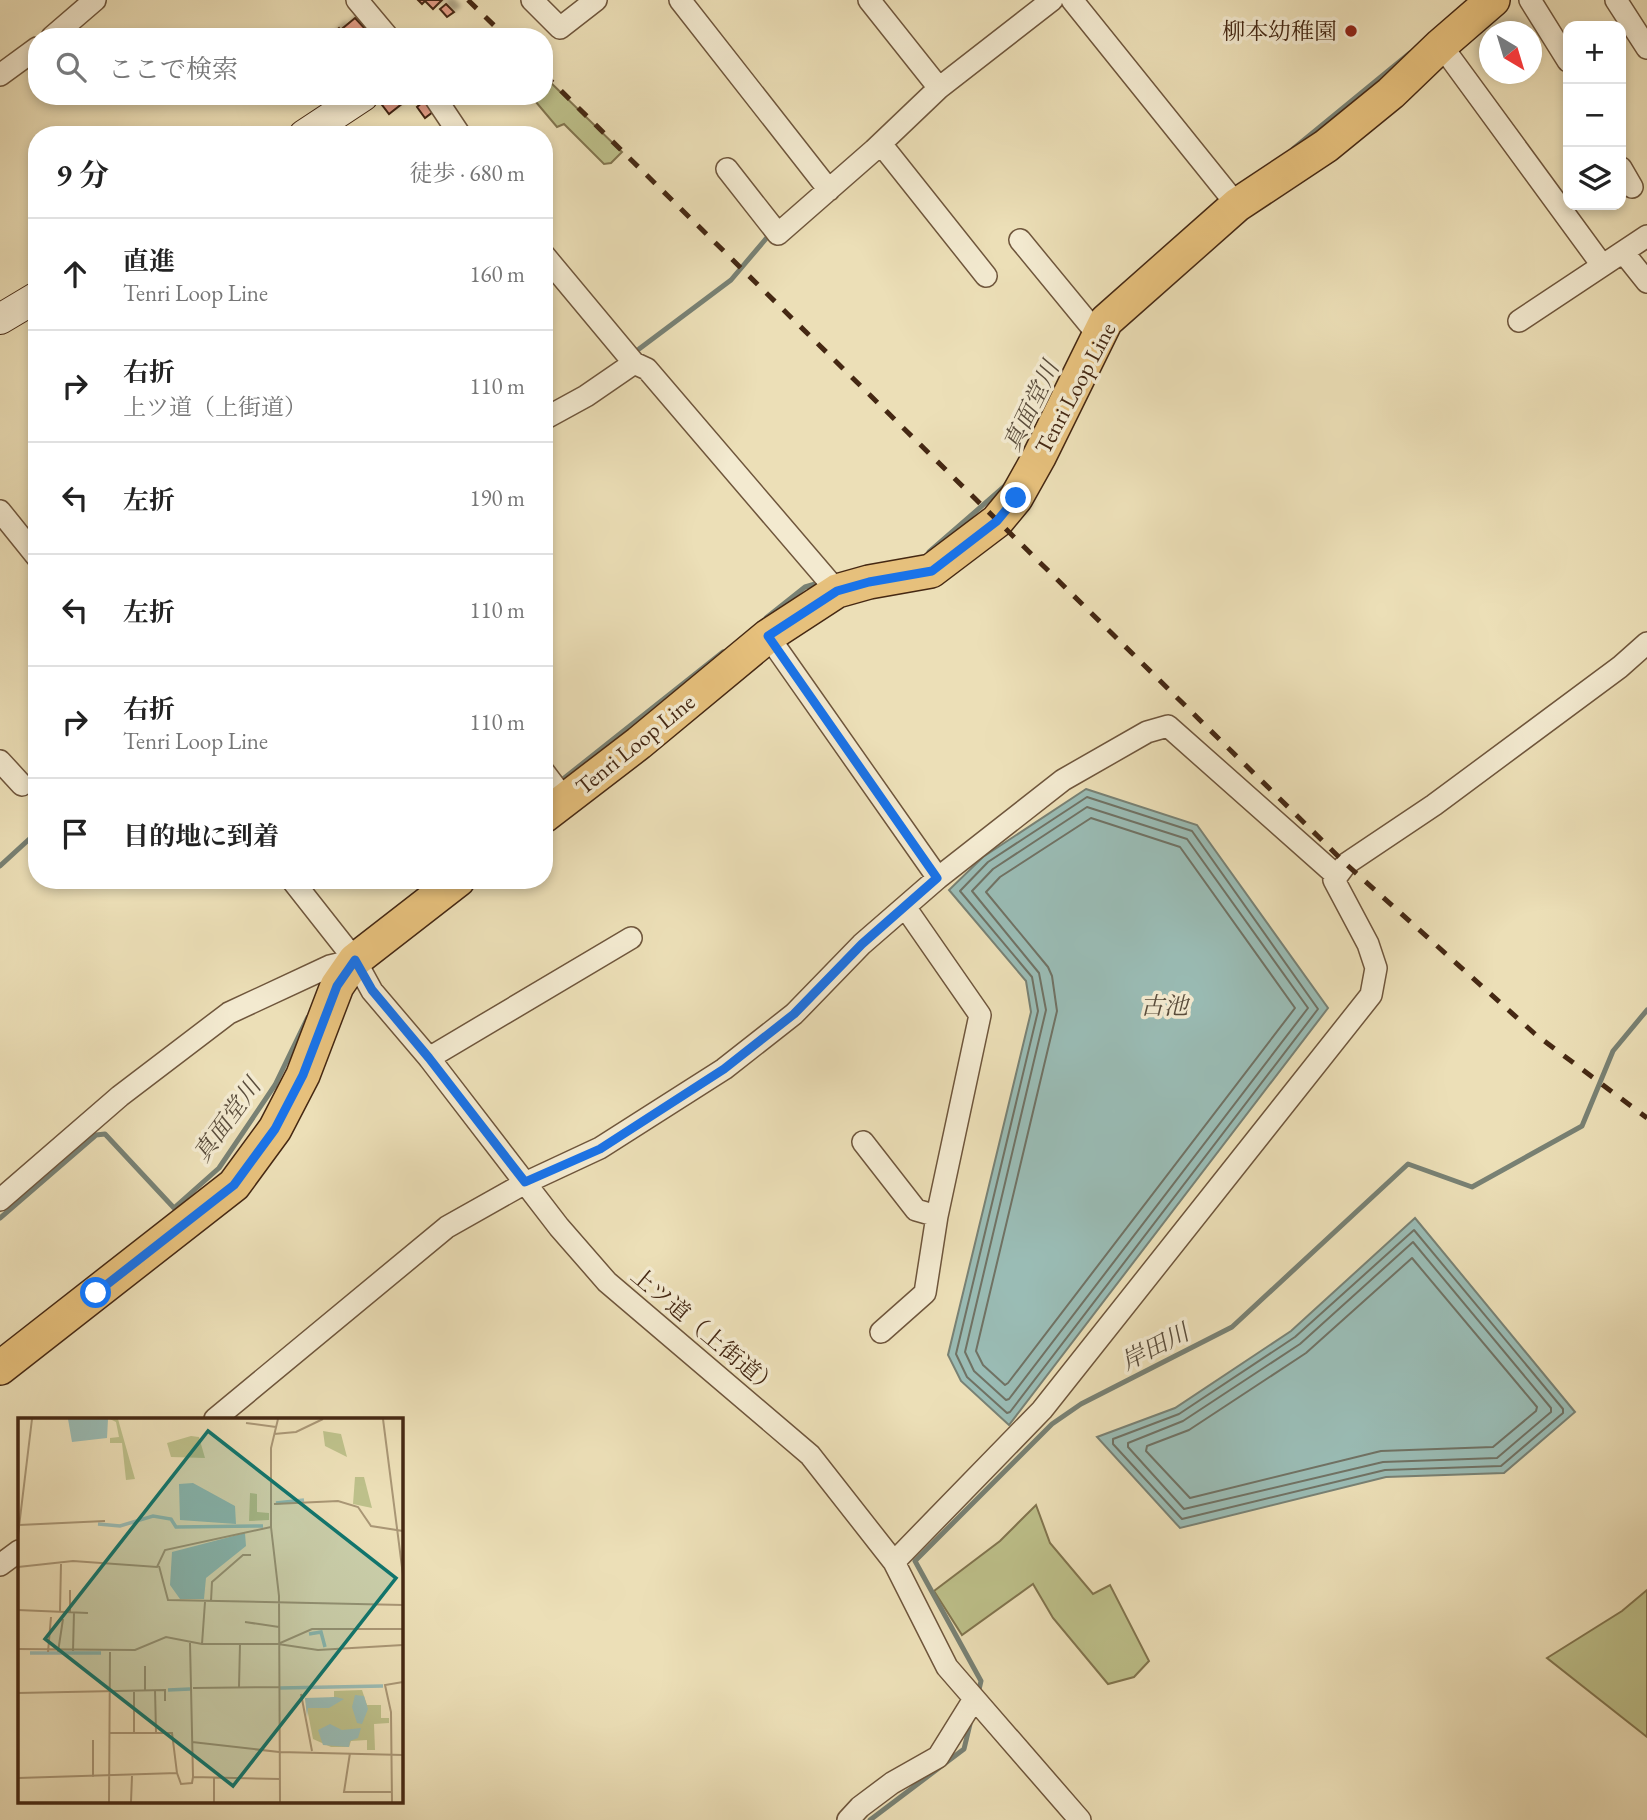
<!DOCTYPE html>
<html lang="ja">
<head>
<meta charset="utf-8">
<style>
	body { margin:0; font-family:"EB Garamond","Noto Serif JP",serif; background:#f2f2f2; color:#222 }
	.controls { position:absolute; right:21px; top:21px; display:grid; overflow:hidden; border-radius:14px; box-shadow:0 4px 10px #0003 }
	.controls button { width:63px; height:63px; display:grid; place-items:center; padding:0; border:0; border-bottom:2px solid #e0e0e0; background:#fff; color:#222; font:35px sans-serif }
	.compass { position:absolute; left:1479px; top:21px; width:63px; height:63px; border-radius:50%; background:#fff; box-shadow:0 4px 10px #0003; rotate:142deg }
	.stop { position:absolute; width:21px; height:21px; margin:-16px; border:5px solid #1a73e8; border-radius:50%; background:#fff }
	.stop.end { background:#1a73e8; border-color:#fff; box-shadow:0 2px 7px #0008 }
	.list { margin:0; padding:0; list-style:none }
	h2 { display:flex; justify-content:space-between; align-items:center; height:91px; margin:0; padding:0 28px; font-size:30px }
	h2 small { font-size:23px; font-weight:400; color:#767676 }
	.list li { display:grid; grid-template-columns:46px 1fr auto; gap:21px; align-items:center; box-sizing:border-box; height:112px; padding:0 28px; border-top:2px solid #e0e0e0 }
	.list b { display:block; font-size:26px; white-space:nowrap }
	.list p { margin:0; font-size:23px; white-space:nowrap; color:#767676 }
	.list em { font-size:23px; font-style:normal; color:#767676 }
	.icon { flex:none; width:38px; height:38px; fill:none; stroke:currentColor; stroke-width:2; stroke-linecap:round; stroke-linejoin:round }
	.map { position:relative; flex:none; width:1647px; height:1820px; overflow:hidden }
	.search { position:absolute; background:#fff; box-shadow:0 4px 10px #0003; left:28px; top:28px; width:525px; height:77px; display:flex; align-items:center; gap:18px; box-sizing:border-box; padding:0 24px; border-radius:28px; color:#767676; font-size:26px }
	.panel { position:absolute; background:#fff; box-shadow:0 4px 10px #0003; left:28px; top:126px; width:525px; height:763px; border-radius:28px }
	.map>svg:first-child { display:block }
	.green { fill:#bdc08a; stroke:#81744e; stroke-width:2 }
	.water { fill:#9abcb5; stroke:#788174; stroke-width:2 }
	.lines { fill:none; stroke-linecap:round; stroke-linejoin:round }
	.shore { stroke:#707264; stroke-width:2 }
	.stream { stroke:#788174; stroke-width:5 }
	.building { fill:#e59e88; stroke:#452813; stroke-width:2; filter:url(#shadow) }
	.street-casing { stroke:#6f563c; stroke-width:24 }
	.secondary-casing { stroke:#452813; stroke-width:32 }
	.primary-casing { stroke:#452813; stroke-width:36 }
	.street { stroke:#f3ead0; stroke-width:21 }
	.secondary { stroke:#f3ead0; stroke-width:30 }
	.primary { stroke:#e6c07c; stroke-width:33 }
	.rail { stroke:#452813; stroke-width:5; stroke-dasharray:12 12; stroke-linecap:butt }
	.route { stroke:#1a73e8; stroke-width:9 }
	.poi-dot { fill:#8f2418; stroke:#f3ead0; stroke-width:2.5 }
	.labels { text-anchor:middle; stroke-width:7; stroke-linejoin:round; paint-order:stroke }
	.poi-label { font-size:23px; fill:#452813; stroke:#f3ead0; text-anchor:end }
	.street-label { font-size:23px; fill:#452813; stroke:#f3ead0 }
	.water-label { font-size:24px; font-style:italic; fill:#5a4d3c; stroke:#f3ead0 }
	.inset-river { fill:none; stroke:#9abcb5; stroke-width:3.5 }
	.inset-road { fill:none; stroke:#a99675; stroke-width:2 }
	.view { fill:#0f766e; fill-opacity:0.15; stroke:#0f766e; stroke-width:3.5 }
	.inset-edge { fill:none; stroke:#452813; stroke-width:3.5 }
</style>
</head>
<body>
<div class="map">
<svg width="1647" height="1820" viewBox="0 0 1647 1820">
	<defs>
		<filter id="shadow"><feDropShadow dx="6" dy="-6" stdDeviation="2" flood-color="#0004"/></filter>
	</defs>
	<rect width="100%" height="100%" fill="#ecdfb7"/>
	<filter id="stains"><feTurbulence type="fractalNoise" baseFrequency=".00286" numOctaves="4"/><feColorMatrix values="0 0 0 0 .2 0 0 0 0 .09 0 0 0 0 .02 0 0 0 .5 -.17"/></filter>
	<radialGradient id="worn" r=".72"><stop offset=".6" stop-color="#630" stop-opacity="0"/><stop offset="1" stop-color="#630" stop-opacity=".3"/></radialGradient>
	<!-- green -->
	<path class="green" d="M 546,78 L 622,152 L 611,163 L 604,164 L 564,124 L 557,127 L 536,102 L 527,102 L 512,96 L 544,96 Z
		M 1036,1505 L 1050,1543 L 1093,1594 L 1110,1585 L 1149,1661 L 1134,1677 L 1108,1684 L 1053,1618 L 1033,1584 L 962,1635 L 934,1591 L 1000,1541 Z
		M 1647,1590 L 1647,1737 L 1547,1658 L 1622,1611 Z"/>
	<!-- water -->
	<path class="water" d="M 1086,789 L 1197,825 L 1328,1008 L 1009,1425 L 961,1381 L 948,1355 L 1031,1012 L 1026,981 L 949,890 L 983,857 Z
		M 1415,1218 L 1575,1412 L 1504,1473 L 1386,1477 L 1180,1528 L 1097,1437 L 1175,1408 L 1291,1331 Z"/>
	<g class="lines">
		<!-- shore -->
		<path class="shore" d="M 1087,797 L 1192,831 L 1318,1009 L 1010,1412 L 1007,1413 L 967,1377 L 956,1354 L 1038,1011 L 1032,977 L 960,891 L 988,862 Z
			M 1087,807 L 1187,839 L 1308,1008 L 1009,1399 L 1006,1400 L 974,1371 L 965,1352 L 1046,1010 L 1039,973 L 972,891 L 993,869 Z
			M 1091,818 L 1180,847 L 1295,1008 L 1008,1383 L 1005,1385 L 983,1365 L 976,1351 L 1057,1011 L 1052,976 L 1048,967 L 986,892 L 1000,877 Z
			M 1414,1230 L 1563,1409 L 1563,1413 L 1501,1466 L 1385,1470 L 1182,1519 L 1113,1444 L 1113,1439 L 1179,1414 L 1295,1337 Z
			M 1413,1242 L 1551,1408 L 1551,1412 L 1497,1458 L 1383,1462 L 1184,1509 L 1128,1447 L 1128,1443 L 1183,1421 L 1300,1344 Z
			M 1412,1258 L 1537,1407 L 1536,1411 L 1493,1447 L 1381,1451 L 1190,1498 L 1146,1451 L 1147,1446 L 1189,1430 L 1306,1353 Z"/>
		<!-- stream -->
		<path class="stream" d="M 1293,149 L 1410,53
			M 639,349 L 731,280 L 770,234
			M 929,552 L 1006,485
			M 766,618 L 805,587 L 822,582
			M 558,783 L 723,652
			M 0,866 L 37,832
			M 0,1218 L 96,1135 L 105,1134 L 174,1208 L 219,1168 L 275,1085 L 308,1017
			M 978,1694 L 981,1681 L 915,1561 L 1052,1424 L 1081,1404 L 1232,1327 L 1408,1164 L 1472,1187 L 1582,1126 L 1613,1051 L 1647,1010
			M 870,1820 L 964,1749 L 971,1720"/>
	</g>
	<!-- building -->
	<path class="building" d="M 418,0 L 442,0 L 433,9 L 425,1 L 422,4 Z
		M 446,4 L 454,12 L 447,17 L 440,9 Z
		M 355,18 L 368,32 L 362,37 L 350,37 L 343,28 Z
		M 339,28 L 346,37 L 329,37 Z
		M 399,96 L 403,103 L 389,114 L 376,97 Z
		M 429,97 L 438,108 L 425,118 L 417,107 Z"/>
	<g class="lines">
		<defs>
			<path id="street" d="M 357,0 L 388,37
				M 532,0 L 560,28 L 596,0
				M 680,0 L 829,190
				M 869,0 L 939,88
				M 1072,0 L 1237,205
				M 1530,0 L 1568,61
				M 1616,0 L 1647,48
				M 52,37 L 95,0
				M 1441,45 L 1602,265
				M 0,75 L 37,48
				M 434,96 L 460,135
				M 881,144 L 986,276
				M 1621,168 L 1632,187
				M 727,169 L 778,234 L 874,150 L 939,88 L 1052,0
				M 1020,240 L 1099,336
				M 1623,252 L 1647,282
				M 544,255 L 634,363 L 647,369 L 837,591
				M 1519,321 L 1647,236
				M 544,419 L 586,396 L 634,363
				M 0,511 L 37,557
				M 768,636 L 938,878
				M 0,761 L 22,785
				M 544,772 L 565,800
				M 292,880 L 355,960 L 372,991 L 429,1058 L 559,1227 L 607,1282 L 810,1455 L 894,1562 L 947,1667 L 1080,1820
				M 429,1058 L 631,938
				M 863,1142 L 916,1210 L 937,1216
				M 0,1200 L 120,1096 L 229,1013 L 330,966 L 355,960
				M 881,1332 L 925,1293 L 937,1216 L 980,1015 L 905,907
				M 215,1419 L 447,1227 L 525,1183 L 600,1148 L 724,1069 L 794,1014 L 862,944 L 938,878 L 1063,780 L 1147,732 L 1168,726 L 1337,876
				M 894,1562 L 1042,1410 L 1371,995 L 1376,968 L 1368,944 L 1334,880 L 1346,864 L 1434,805 L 1620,667 L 1647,643
				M 0,1565 L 19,1551
				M 848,1820 L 860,1807 L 892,1783 L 938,1757 L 974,1699"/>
			<path id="secondary" d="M 304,135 L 363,96
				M 0,319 L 37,297"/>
			<path id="primary" d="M 544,816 L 639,743 L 768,636 L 837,591 L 869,582 L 931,571 L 997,521 L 1016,498 L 1039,457 L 1106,321 L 1237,205 L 1326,146 L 1391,93 L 1441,45 L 1493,0
				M 0,1368 L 234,1185 L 275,1129 L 303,1075 L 337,986 L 355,960 L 458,880"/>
		</defs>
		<!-- street casing -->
		<use href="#street" class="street-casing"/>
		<!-- secondary casing -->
		<use href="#secondary" class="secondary-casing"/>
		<!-- primary casing -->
		<use href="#primary" class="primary-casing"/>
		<!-- street -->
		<use href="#street" class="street"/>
		<!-- secondary -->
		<use href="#secondary" class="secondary"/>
		<!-- primary -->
		<use href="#primary" class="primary"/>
		<!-- rail -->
		<path class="rail" d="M 468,0 L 506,37
			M 544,74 L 1346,864 L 1535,1034 L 1647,1118"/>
	</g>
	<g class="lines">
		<!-- route -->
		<path class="route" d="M 96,1293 L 234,1185 L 275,1129 L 303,1075 L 337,986 L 355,960 L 372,990 L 429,1058 L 525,1182 L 600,1149 L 724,1069 L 794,1014 L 862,944 L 937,878 L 768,636 L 837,591 L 869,582 L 932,571 L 997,521 L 1016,498"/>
	</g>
	<!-- markers -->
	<circle class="poi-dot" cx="1351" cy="31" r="7"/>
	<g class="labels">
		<!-- poi labels -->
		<g class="poi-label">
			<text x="1337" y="39">柳本幼稚園</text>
		</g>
		<!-- street labels -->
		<g class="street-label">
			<text transform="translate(1075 388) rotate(-62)" y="8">Tenri Loop Line</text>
			<text transform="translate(635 744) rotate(-39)" y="8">Tenri Loop Line</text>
			<text transform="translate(705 1331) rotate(40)" y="8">上ツ道（上街道）</text>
		</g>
		<!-- water labels -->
		<g class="water-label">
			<text transform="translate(1031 406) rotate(-64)" y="8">真面堂川</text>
			<text x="1164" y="1014">古池</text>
			<text transform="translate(227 1120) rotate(-54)" y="8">真面堂川</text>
			<text transform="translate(1155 1347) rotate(-27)" y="8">岸田川</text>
		</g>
	</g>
	<!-- overview -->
	<g transform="translate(18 1418)">
		<rect width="385" height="385" fill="#ecdfb7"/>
		<path d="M 92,1 L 100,1 L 117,61 L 108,62 L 104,25 L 92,25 L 92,20 L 101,19 L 98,4 ZM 305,13 L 323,16 L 329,39 L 307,28 ZM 173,18 L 181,19 L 187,40 L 153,39 L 149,25 ZM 337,59 L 346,59 L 354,90 L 335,86 ZM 232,75 L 239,76 L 239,94 L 251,95 L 251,102 L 231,103 ZM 344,272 L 349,287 L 363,287 L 363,300 L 371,300 L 371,305 L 356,306 L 357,332 L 349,332 L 349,322 L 333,323 L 331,329 L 313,329 L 295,321 L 287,280 L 300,283 L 316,279 L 316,273 Z" fill="#bdc08a"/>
		<path d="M 50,1 L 90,1 L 89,20 L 54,24 ZM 175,65 L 217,88 L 218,106 L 162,102 L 161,66 ZM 227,115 L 228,128 L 188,160 L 186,181 L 162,181 L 152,167 L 154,134 ZM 337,277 L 346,278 L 350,291 L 344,306 L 339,305 L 334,289 ZM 318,279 L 326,281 L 311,290 L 290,290 L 289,299 L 287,280 ZM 312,306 L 324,312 L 343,310 L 340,320 L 332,323 L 331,329 L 305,327 L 300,312 Z" fill="#9abcb5"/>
		<path class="inset-river" d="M 258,85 L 286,82M 80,106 L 102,108 L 135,98 L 153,101 L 158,109 L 245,108M 291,216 L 303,214 L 307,229M 12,235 L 83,235M 262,270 L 365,268M 150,272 L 172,271"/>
		<path class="inset-road" d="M 260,1 L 253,30 L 253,109 L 261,178 L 262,384M 365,1 L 385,157M 228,5 L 258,9M 256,16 L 278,14 L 305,1M 256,86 L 320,83 L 340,89 L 353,108 L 385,113M 1,107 L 87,103M 0,117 L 14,1M 141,148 L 150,182 L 385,187M 0,149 L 55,143 L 139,149 L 147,132 L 253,109M 52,172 L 52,194M 193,183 L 194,164 L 225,137 L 233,137M 0,192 L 70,195M 42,193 L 43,146M 227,204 L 261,209M 172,225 L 175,359M 184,226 L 187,184M 260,226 L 300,232 L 385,227M 0,231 L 117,232 L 148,219 L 184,226 L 260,226 L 294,211 L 385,211M 55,233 L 56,194M 30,234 L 33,199M 40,234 L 45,201M 127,248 L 127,273M 221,269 L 222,226M 175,270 L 261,269M 137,272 L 138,314M 116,274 L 116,315M 0,275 L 147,272 L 147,283M 283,276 L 294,333M 92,315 L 154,315 L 159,355M 75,322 L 75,359M 174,324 L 261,334 L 385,337M 332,335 L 326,374 L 374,374M 0,360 L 159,355 L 163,366 L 174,365 L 175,359 L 262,361M 196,360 L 196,384M 91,384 L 92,234M 113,384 L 114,358M 374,384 L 373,294 L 367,267 L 385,264"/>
		<path class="view" d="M 190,13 L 378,160 L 215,368 L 27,221 Z"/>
		<rect width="385" height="385" class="inset-edge"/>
	</g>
	<rect width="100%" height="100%" filter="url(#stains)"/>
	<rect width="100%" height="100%" fill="url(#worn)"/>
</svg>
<div class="controls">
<button>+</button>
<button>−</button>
<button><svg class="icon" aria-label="layers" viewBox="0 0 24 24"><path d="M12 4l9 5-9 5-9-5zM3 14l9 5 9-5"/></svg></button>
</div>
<svg class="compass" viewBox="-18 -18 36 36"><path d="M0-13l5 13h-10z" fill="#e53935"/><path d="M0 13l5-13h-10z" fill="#767676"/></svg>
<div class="stop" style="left:96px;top:1293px"></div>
<div class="stop end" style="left:1016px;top:498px"></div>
<div class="search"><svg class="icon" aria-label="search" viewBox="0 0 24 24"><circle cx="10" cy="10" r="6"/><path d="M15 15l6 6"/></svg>ここで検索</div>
<section class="panel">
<h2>9 分<small>徒歩 · 680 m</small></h2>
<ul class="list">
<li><svg class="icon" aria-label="ahead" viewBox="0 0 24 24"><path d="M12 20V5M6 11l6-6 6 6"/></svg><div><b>直進</b><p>Tenri Loop Line</p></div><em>160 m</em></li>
<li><svg class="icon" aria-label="right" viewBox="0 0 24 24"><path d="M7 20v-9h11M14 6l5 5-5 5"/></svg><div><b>右折</b><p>上ツ道（上街道）</p></div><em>110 m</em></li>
<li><svg class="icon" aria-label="left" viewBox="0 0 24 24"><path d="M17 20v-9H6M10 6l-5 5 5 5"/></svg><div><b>左折</b></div><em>190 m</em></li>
<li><svg class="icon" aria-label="left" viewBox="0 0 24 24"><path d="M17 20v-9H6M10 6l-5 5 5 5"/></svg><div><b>左折</b></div><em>110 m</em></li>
<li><svg class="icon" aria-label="right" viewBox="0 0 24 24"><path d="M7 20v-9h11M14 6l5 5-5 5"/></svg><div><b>右折</b><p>Tenri Loop Line</p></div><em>110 m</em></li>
<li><svg class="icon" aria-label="arrive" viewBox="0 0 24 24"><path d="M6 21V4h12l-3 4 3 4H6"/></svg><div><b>目的地に到着</b></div></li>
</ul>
</section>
</div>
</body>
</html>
